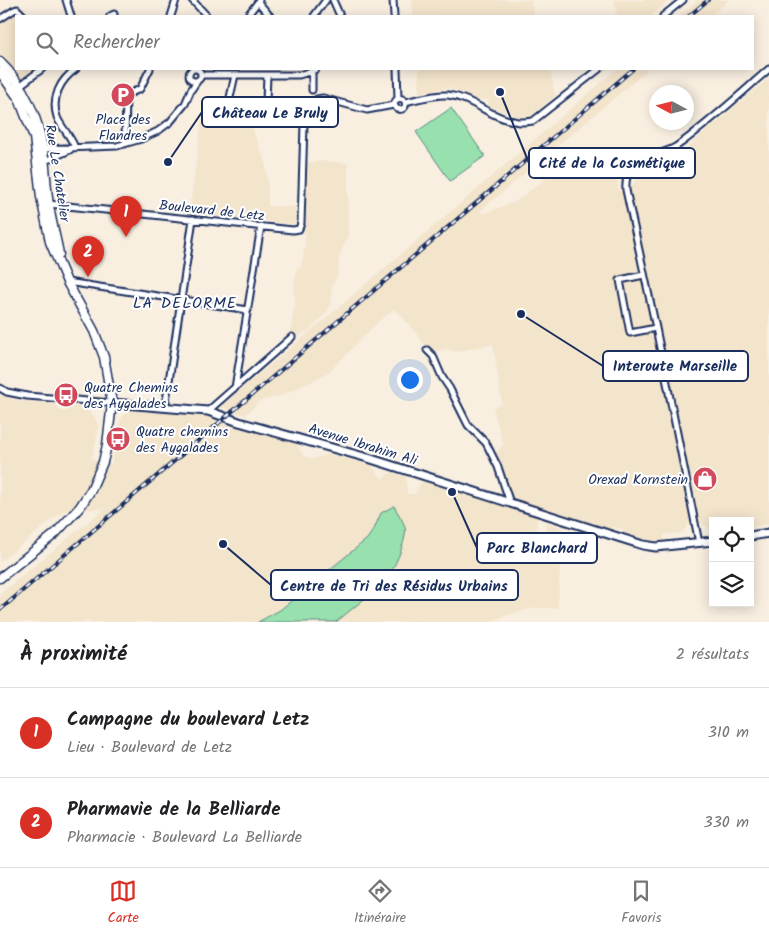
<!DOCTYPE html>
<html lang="fr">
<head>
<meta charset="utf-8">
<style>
	body { margin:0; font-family:Kalam,sans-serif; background:#f6f6f6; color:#202124 }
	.controls { position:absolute; right:15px; bottom:15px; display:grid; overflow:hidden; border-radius:0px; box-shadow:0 2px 12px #0003 }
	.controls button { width:45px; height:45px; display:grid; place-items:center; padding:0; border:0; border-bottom:1px solid #e0e0e0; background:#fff; color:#202124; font:25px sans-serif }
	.compass { position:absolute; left:649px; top:85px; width:45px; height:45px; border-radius:50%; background:#fff; box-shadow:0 2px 12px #0003; rotate:277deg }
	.you { position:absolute; left:409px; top:379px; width:18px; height:18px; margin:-12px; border:4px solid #fff; border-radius:50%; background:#1a73e8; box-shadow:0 0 0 8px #1a73e833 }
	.badge { display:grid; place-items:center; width:32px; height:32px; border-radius:50%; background:#d93025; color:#fff; font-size:16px; font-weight:700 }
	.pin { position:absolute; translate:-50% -41px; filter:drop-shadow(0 1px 2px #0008) }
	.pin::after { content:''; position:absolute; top:26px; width:18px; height:15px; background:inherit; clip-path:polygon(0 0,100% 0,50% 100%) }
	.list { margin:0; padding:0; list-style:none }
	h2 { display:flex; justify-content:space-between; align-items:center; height:65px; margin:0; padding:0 20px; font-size:21px }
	h2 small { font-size:16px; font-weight:400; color:#757577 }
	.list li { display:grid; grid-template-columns:32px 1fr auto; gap:15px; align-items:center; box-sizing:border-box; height:90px; padding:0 20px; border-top:1px solid #e0e0e0 }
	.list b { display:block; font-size:19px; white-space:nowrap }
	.list p { margin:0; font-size:16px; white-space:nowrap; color:#757577 }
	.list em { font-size:16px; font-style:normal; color:#757577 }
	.icon { flex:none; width:28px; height:28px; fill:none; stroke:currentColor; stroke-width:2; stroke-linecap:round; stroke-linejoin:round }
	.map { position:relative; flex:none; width:769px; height:622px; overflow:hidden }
	.search { position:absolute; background:#fff; box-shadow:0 2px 12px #0003; left:15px; right:15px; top:15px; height:55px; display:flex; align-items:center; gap:12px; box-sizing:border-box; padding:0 18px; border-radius:0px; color:#757577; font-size:19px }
	.sheet { height:245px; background:#fff }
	nav { display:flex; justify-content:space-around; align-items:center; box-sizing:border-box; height:70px; border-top:1px solid #e0e0e0; background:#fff; font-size:14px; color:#757577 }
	nav a { display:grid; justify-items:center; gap:2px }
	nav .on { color:#d93025 }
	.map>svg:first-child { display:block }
	.built { fill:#f3e4cc }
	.green { fill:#98e0ae; stroke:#5a8886 }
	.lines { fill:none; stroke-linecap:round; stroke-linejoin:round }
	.minor-casing { stroke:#1b2f5e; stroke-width:9 }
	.tertiary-casing { stroke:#1b2f5e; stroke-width:11 }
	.secondary-casing { stroke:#1b2f5e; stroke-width:11 }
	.minor { stroke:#fff; stroke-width:5 }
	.tertiary { stroke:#fff; stroke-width:7 }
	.secondary { stroke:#fff; stroke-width:8 }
	.rail-casing { stroke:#1b2f5e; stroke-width:4 }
	.rail { stroke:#fff; stroke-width:2; stroke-dasharray:5.5; stroke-linecap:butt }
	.labels { text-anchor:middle; stroke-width:4; stroke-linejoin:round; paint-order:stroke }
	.poi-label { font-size:14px; fill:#1b2f5e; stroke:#fff; text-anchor:start }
	.street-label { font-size:14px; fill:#1b2f5e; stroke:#fff }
	.quarter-label { font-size:16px; letter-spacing:1px; fill:#1b2f5e; stroke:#fff }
	.leader { fill:none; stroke:#1b2f5e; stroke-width:2 }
	.callout-dot { fill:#1b2f5e; stroke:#fff; stroke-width:2 }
	.callout { fill:#fff; stroke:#1b2f5e; stroke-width:2 }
	.callout-label { font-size:15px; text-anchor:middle; font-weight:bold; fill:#1b2f5e }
</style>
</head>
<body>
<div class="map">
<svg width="769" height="622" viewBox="0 0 769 622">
	<rect width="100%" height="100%" fill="#f8efe1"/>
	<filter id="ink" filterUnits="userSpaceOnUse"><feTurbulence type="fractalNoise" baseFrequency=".02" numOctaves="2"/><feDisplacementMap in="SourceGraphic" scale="10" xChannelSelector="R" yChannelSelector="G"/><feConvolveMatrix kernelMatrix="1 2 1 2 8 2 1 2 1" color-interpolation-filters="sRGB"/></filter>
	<g filter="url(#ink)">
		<!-- built -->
		<path class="built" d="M 412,0 L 531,0 L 534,16 L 413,16 Z
			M 614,0 L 666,0 L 666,3 L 651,16 L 617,16 Z
			M 698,0 L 729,0 L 710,16 L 679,16 Z
			M 17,11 L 21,16 L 16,16 L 16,69 L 37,69 L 22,80 L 9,63 L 0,54 L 0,23 Z
			M 419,69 L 550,69 L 555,96 L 534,113 L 530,116 L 520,117 L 489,106 L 488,99 L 478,100 L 453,89 L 444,88 L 419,93 Z
			M 617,69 L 649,69 L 480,211 L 482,214 L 515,202 L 570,160 L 589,160 L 612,156 L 619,191 L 631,188 L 633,184 L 642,171 L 648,167 L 668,160 L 683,151 L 769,78 L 769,524 L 750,527 L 750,521 L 713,521 L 713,530 L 701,523 L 689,523 L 682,533 L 664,535 L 664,540 L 652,541 L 622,533 L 623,529 L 612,527 L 610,529 L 513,499 L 502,468 L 494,452 L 498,451 L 503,444 L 493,408 L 502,404 L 493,344 L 455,352 L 446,349 L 437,351 L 430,351 L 401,315 L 394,309 L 378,322 L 330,371 L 311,382 L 280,396 L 260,401 L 245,415 L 220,407 L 324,320 Z
			M 247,114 L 254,130 L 254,133 L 265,161 L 268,185 L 268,206 L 298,207 L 297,221 L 294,224 L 189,214 L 202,119 L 219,118 Z
			M 322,161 L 348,163 L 348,237 L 340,254 L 337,278 L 332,285 L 330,304 L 327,312 L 310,330 L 297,337 L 290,334 L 296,296 L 293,295 L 297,268 L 301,268 L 305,246 L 307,163 Z
			M 0,394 L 9,398 L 19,401 L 55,404 L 60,411 L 67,411 L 74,405 L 80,406 L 86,409 L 94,416 L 98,425 L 98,432 L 92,459 L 111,465 L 115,449 L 119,442 L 120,420 L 129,409 L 144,410 L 144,412 L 147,412 L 148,411 L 206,415 L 233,427 L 294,441 L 304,456 L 313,459 L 328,454 L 371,465 L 382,479 L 391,472 L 406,477 L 407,494 L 415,494 L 422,481 L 537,517 L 536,537 L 544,537 L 547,522 L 562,528 L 558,608 L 533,608 L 507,615 L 491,622 L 336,622 L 389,577 L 404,543 L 394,506 L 381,513 L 374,529 L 367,539 L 280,610 L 258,622 L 0,622 L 0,594 L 105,508 L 63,511 L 0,562 Z"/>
		<!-- green -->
		<path class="green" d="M 451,108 L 485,156 L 450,181 L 416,132 Z
			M 394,506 C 397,512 403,520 405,527 C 408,540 392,573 384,583 L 336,622 L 258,622 L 280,610 L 367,539 L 374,529 L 381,513 Z"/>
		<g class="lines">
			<defs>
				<path id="minor" d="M 66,0 L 71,16
					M 192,0 L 207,16
					M 259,0 L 258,2 L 270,16
					M 333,0 L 340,16
					M 393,0 L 394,16
					M 110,16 L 114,14
					M 171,16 L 176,0
					M 247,16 L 258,2
					M 314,16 L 326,0
					M 663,16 L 683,0
					M 0,19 L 14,10 L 17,9 L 24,16
					M189 75a6 6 0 1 1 12 0a6 6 0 1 1-12 0Z
					M 397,69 L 398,98
					M 312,71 L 312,90
					M 201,75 L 299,75 L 312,71 L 316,69
					M 18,87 L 42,69
					M394.5 104a5.5 5.5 0 1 1 11 0a5.5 5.5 0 1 1-11 0Z
					M 229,102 L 235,75
					M 266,102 L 267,75
					M 405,102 C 419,99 434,94 448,95 C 473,98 491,118 514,121 C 520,123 527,122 533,121 L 599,69
					M 125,144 L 126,95 L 140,89 L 150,69
					M 75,148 C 74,145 72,141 70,138 C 66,131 60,125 57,117 C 51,98 60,80 76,69
					M 40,149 L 117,146 L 141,139 L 158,131 L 170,122 L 185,104 L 191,90 L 198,80
					M 43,160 L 50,159 L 70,150
					M 47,203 L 49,204 L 293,230 L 299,229 L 301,223 L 304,124 L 310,106 L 317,99 L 323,98 L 367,110 L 394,105
					M 644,275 L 620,280 L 630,333 L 656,328
					M 67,282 L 248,310
					M 427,350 L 433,356 L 442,377 L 450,389 L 468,425 L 486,443 L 498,467 L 510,503
					M 0,388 L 7,392 L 27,396 L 112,403
					M 235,388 L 261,226
					M 165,408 L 193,219
					M 208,411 L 292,337
					M 699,543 L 656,328 L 626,190 C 625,178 628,170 638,163 C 649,154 665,154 677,146 C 709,123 739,95 769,69"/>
				<path id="tertiary" d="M 112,403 L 208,411 L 239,422 L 368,458 L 643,545 L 656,547 L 713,541
					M 750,536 L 769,533"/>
				<path id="secondary" d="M 0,62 C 24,85 39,118 43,151 C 46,169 46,187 49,205 C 51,221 56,237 59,254
					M 0,72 L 19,99 L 34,137 L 41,197 L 50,242 L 67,282 L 94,331 L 104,357 L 112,403 L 107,445 L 103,462 L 91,490 L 80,507 L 55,534 L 0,578"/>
			</defs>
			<!-- minor casing -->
			<use href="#minor" class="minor-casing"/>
			<!-- tertiary casing -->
			<use href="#tertiary" class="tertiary-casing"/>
			<!-- secondary casing -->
			<use href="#secondary" class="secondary-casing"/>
			<!-- minor -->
			<use href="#minor" class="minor"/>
			<!-- tertiary -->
			<use href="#tertiary" class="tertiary"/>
			<!-- secondary -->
			<use href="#secondary" class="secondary"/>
			<defs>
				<path id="rail" d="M 689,16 L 708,0
					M 0,610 L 633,69"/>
			</defs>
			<!-- rail casing -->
			<use href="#rail" class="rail-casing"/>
			<!-- rail -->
			<use href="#rail" class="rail"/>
		</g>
	</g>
	<!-- icons -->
	<defs>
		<symbol id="parking-disc" viewBox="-11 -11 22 22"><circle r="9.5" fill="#d1495b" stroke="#fff"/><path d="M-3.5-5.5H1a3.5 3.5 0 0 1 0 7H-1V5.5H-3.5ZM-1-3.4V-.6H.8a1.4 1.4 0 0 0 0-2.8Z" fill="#fff"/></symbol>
		<symbol id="bus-disc" viewBox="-11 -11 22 22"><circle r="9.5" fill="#d1495b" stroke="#fff"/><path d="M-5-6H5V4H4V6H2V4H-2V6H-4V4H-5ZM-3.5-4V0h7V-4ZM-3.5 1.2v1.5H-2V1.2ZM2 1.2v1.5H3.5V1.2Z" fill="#fff"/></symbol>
		<symbol id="shop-disc" viewBox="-11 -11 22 22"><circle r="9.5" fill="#d1495b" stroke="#fff"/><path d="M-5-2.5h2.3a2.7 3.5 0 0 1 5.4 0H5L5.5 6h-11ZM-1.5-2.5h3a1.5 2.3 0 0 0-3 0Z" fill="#fff"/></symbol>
	</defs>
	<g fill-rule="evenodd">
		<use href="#parking-disc" x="109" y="81" width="28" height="28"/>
		<use href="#bus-disc" x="52" y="381" width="28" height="28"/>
		<use href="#bus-disc" x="104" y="425" width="28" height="28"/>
		<use href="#shop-disc" x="691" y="465" width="28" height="28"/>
	</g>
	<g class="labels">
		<!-- poi labels -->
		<g class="poi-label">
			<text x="123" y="124" text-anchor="middle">Place des<tspan x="123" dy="16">Flandres</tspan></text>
			<text x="84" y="392">Quatre Chemins<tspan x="84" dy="16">des Aygalades</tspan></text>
			<text x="136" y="436">Quatre chemins<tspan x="136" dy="16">des Aygalades</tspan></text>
			<text x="688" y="484" text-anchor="end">Orexad Kornstein</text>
		</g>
		<!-- street labels -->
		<g class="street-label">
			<text transform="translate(58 173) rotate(81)" y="5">Rue Le Chatelier</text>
			<text transform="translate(212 210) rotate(6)" y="5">Boulevard de Letz</text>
			<text transform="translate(363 444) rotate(17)" y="5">Avenue Ibrahim Ali</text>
		</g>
		<!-- quarter labels -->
		<g class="quarter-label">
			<text x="185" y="308">LA DELORME</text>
		</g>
	</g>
	<!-- callouts -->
	<path class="leader" d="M168 162L202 112M500 92L529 163M521 314L603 366M452 492L477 548M223 544L271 585"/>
	<g class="callout-dot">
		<circle cx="168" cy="162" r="5"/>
		<circle cx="500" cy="92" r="5"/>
		<circle cx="521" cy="314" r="5"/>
		<circle cx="452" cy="492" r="5"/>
		<circle cx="223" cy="544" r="5"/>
	</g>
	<g class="callout">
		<rect x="202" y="97" width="136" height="30" rx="5"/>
		<rect x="529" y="148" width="166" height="30" rx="5"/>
		<rect x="603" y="351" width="145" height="30" rx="5"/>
		<rect x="477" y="533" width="120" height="30" rx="5"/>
		<rect x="271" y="570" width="247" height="30" rx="5"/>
	</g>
	<g class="callout-label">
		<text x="270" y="118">Château Le Bruly</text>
		<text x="612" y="168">Cité de la Cosmétique</text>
		<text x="675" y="371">Interoute Marseille</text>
		<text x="537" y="553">Parc Blanchard</text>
		<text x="394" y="591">Centre de Tri des Résidus Urbains</text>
	</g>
</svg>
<div class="controls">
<button><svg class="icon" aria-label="locate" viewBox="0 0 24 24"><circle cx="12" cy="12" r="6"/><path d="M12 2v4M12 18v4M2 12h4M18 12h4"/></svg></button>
<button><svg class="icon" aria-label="layers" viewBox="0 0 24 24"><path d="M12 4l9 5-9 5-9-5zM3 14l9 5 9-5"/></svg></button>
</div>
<svg class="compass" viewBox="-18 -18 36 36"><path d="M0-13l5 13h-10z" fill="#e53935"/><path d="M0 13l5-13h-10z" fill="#757577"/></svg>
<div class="you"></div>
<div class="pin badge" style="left:126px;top:237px">1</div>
<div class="pin badge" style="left:88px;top:277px">2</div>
<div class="search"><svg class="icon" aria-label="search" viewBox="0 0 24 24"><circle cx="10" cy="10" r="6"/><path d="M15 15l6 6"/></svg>Rechercher</div>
</div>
<section class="sheet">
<h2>À proximité<small>2 résultats</small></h2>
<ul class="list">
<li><span class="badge">1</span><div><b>Campagne du boulevard Letz</b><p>Lieu · Boulevard de Letz</p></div><em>310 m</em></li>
<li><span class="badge">2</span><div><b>Pharmavie de la Belliarde</b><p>Pharmacie · Boulevard La Belliarde</p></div><em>330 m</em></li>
</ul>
</section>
<nav>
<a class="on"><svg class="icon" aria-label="map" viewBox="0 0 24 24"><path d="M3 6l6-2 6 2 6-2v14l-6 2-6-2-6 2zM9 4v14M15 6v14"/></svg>Carte</a>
<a><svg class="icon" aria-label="directions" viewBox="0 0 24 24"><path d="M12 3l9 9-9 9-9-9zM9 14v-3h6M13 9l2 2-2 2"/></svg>Itinéraire</a>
<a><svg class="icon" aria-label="saved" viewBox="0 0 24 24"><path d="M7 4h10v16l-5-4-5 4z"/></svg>Favoris</a>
</nav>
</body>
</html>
